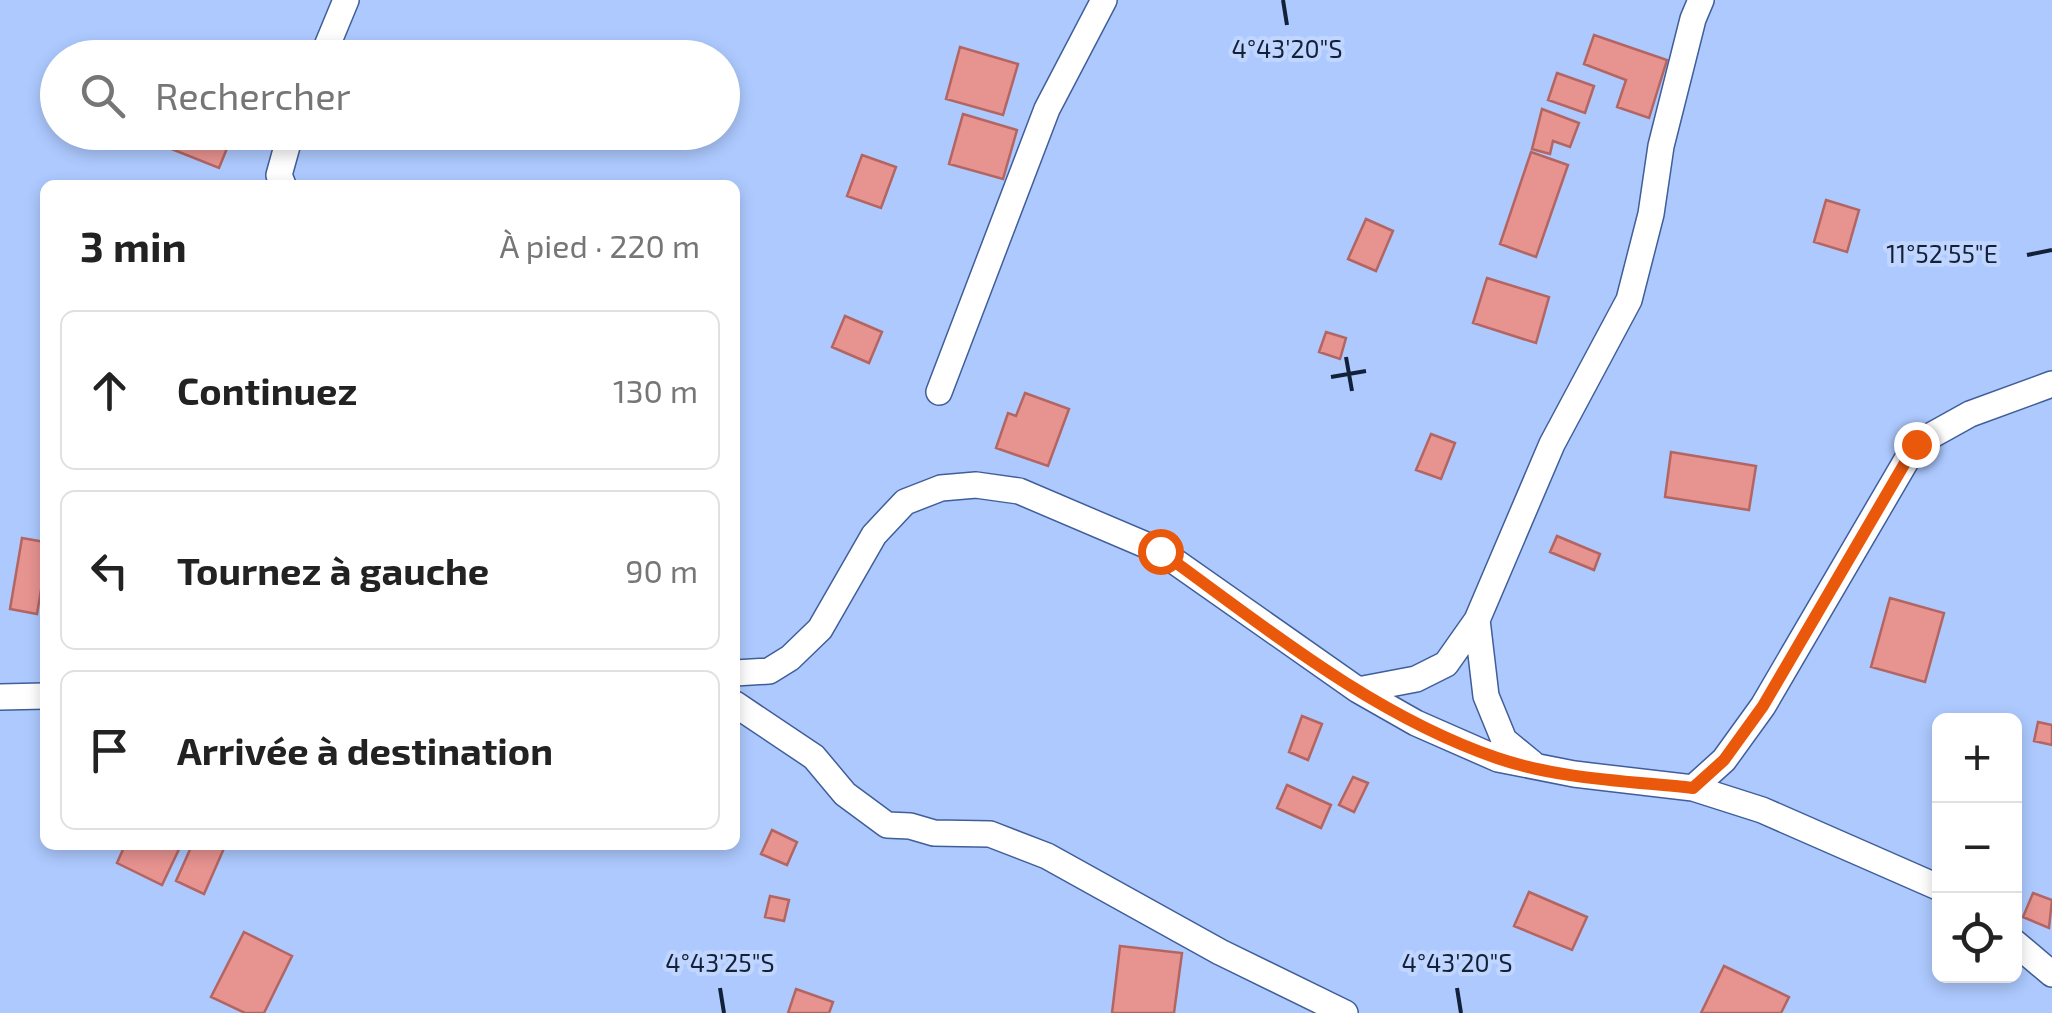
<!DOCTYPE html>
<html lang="fr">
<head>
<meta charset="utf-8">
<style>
	body { margin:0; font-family:"Exo 2",sans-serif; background:#f6f6f6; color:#222 }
	.controls { position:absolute; right:30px; bottom:30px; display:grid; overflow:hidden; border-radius:15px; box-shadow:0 5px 15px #0003 }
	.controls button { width:90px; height:90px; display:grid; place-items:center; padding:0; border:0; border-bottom:2px solid #e0e0e0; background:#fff; color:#222; font:50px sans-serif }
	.stop { position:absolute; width:30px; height:30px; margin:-22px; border:8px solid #ea580c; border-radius:50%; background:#fff }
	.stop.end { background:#ea580c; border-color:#fff; box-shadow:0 2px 10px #0008 }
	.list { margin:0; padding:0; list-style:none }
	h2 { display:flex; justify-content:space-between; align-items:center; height:130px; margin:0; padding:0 40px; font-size:42px }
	h2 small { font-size:32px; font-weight:400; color:#767676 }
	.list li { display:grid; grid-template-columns:65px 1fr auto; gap:30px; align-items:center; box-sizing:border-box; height:160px; margin:0 20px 20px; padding:0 20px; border:2px solid #e0e0e0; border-radius:15px }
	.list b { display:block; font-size:38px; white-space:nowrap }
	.list em { font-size:32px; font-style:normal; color:#767676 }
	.icon { flex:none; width:55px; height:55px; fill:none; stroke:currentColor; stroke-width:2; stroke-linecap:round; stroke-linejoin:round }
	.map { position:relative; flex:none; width:2052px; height:1013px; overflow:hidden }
	.search { position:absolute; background:#fff; box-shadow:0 5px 15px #0003; left:40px; top:40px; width:700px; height:110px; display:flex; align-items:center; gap:25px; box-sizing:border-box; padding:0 35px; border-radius:55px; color:#767676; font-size:38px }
	.panel { position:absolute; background:#fff; box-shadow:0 5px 15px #0003; left:40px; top:180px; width:700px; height:670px; border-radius:15px }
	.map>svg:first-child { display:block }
	.building { fill:#e79390; stroke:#b36562; stroke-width:2.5 }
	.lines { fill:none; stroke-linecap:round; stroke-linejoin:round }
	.street-casing { stroke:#405e99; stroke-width:28 }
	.street { stroke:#fff; stroke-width:25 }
	.route { stroke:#ea580c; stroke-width:12 }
	.ticks { fill:none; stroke:#132039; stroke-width:4 }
	.ticks-label { font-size:25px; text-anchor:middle; fill:#132039; stroke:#c1d6ff; stroke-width:8; stroke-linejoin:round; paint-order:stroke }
</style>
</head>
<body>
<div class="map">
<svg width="2052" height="1013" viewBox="0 0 2052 1013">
	<rect width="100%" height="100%" fill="#adc9fe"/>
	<!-- building -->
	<path class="building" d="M 1594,35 L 1667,60 L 1649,118 L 1617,107 L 1626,80 L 1584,64 Z
		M 960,47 L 1018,64 L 1003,115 L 946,99 Z
		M 1557,73 L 1594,86 L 1585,113 L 1548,100 Z
		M 1542,109 L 1579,123 L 1570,147 L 1553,141 L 1550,154 L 1532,149 Z
		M 963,114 L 1017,130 L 1003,179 L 949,164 Z
		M 164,132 L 224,132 L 232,136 L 219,168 L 159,144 Z
		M 1531,152 L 1568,165 L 1536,257 L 1500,244 Z
		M 862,155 L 896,167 L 881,208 L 847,196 Z
		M 1826,200 L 1859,210 L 1847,252 L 1814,242 Z
		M 1366,219 L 1393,231 L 1376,271 L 1348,259 Z
		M 1487,278 L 1549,297 L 1536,343 L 1473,323 Z
		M 845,316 L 882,332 L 869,363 L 832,347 Z
		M 1326,332 L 1346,338 L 1340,359 L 1319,352 Z
		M 1025,393 L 1069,409 L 1048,466 L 996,448 L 1008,413 L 1016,416 Z
		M 1431,434 L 1455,443 L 1441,479 L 1416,470 Z
		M 1671,452 L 1756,466 L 1749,510 L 1665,497 Z
		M 1557,536 L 1600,554 L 1594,570 L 1550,552 Z
		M 22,538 L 45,542 L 45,566 L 37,614 L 10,609 Z
		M 1890,598 L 1944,613 L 1925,682 L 1871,667 Z
		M 1302,716 L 1322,724 L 1308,760 L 1289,752 Z
		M 2038,722 L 2052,725 L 2052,745 L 2034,741 Z
		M 1353,777 L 1368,783 L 1354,812 L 1339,805 Z
		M 1287,785 L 1331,805 L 1321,828 L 1277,808 Z
		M 772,830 L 797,842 L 787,865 L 761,854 Z
		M 125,845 L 181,845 L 162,885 L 117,863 Z
		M 192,845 L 225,846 L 204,894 L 176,881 Z
		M 1529,892 L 1587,917 L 1572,950 L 1514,926 Z
		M 2033,893 L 2052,900 L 2049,928 L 2023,917 Z
		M 770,896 L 789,900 L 784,921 L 765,917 Z
		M 244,932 L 292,956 L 264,1013 L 245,1013 L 211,997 Z
		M 1120,946 L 1182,953 L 1174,1013 L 1112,1013 Z
		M 1724,966 L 1789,997 L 1781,1013 L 1701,1013 Z
		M 796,989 L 833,1002 L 829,1013 L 788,1013 Z"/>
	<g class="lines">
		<defs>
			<path id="street" d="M 322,58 L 346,0
				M 283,185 L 279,175 L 291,132
				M 939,392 L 1047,109 L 1104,0
				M 1477,620 L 1486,696 L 1504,740 L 1532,763
				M 735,673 L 769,671 L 790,658 L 820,629 L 874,535 L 905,502 L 941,488 L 976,485 L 1019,491 L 1160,551 L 1358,690 L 1416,723 L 1498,759 L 1574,774 L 1693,788 L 1762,810 L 1940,888
				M 1358,690 L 1416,679 L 1446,664 L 1477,620 L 1552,444 L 1629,300 L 1651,214 L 1661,146 L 1693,19 L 1701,0
				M 0,697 L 45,696
				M 735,704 L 814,757 L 845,794 L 887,825 L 910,826 L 934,833 L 990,834 L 1047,856 L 1220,952 L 1345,1013
				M 1693,788 L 1724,760 L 1763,706 L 1916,444 L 1970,414 L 2052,384
				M 2014,942 L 2052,974"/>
		</defs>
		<!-- street casing -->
		<use href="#street" class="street-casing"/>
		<!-- street -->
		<use href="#street" class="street"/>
	</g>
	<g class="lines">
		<!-- route -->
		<path class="route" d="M 1160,551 C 1265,627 1372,715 1497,758 C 1558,779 1629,781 1693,788 L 1724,760 L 1763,706 L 1916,444"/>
	</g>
	<!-- ticks -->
	<path class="ticks" d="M 1283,0 L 1287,25M 2027,255 L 2052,250M 1346,357 L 1352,391M 1331,377 L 1366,371M 720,988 L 724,1013M 1457,988 L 1461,1013"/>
	<g class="ticks-label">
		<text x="1287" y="58">4°43'20"S</text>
		<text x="1942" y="263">11°52'55"E</text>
		<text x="720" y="972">4°43'25"S</text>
		<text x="1457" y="972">4°43'20"S</text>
	</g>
</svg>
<div class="controls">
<button>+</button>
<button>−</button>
<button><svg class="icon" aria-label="locate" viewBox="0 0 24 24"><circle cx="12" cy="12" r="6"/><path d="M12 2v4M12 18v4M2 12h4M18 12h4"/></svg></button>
</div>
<div class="stop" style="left:1160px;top:551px"></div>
<div class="stop end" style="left:1916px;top:444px"></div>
<div class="search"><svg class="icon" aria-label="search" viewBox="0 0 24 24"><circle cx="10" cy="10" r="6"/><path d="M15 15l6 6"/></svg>Rechercher</div>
<section class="panel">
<h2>3 min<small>À pied · 220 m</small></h2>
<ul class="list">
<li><svg class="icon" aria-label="ahead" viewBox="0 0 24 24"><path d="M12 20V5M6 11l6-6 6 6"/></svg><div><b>Continuez</b></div><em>130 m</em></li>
<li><svg class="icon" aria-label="left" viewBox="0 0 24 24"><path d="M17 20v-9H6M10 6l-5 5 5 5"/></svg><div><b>Tournez à gauche</b></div><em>90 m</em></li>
<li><svg class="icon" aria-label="arrive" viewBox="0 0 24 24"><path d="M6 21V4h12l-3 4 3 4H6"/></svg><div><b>Arrivée à destination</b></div></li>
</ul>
</section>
</div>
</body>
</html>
